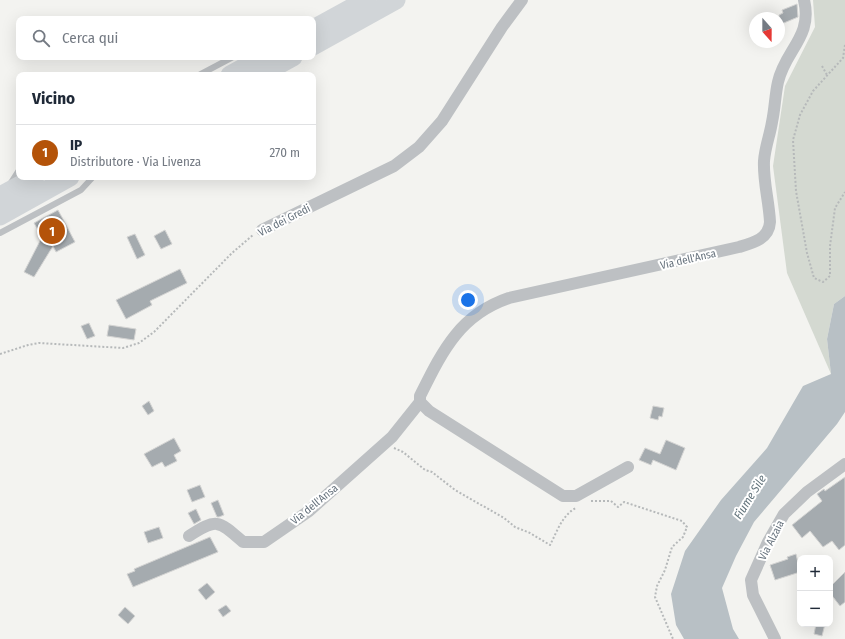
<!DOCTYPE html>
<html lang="it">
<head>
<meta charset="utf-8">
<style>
	body { margin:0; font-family:"Fira Sans Condensed",sans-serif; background:#f6f6f7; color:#1f2937 }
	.controls { position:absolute; right:12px; bottom:12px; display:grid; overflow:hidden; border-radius:8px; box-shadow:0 4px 16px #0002 }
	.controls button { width:36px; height:36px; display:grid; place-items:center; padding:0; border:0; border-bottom:1px solid #e0e1e3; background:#fff; color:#1f2937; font:20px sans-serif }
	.compass { position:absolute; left:749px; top:12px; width:36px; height:36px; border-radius:50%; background:#fff; box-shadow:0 4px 16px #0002; rotate:159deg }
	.you { position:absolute; left:468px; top:300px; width:14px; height:14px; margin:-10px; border:3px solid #fff; border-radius:50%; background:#1a73e8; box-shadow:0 0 0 6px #1a73e833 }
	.badge { display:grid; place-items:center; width:26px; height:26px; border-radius:50%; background:#b45309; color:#fff; font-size:13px; font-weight:700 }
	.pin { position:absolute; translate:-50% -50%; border:2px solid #fff; box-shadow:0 1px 4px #0006 }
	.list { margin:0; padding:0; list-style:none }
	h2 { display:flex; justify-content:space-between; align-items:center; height:52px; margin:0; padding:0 16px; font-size:17px }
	h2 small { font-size:13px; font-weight:400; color:#747a83 }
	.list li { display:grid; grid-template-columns:26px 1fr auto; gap:12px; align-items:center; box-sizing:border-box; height:56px; padding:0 16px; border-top:1px solid #e0e1e3 }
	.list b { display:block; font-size:15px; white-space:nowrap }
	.list p { margin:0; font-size:13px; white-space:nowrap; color:#747a83 }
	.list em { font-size:13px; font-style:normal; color:#747a83 }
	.icon { flex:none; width:22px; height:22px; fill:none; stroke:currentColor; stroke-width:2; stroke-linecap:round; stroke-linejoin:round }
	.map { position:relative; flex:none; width:845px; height:639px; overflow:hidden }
	.search { position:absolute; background:#fff; box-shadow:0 4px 16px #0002; left:16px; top:16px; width:300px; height:44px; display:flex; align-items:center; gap:10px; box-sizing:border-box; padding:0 14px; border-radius:8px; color:#747a83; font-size:15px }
	.panel { position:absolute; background:#fff; box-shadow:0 4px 16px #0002; left:16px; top:72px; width:300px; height:108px; border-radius:8px }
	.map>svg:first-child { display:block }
	.green { fill:#d4d9d1 }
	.water { fill:#b8c0c5 }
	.building { fill:#a5abaf; stroke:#d4d4d3 }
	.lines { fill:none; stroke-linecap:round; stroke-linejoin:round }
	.path { stroke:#b6b9ba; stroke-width:2; stroke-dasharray:2 2; stroke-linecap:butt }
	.service { stroke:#bdc0c3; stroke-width:6 }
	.minor { stroke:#bdc0c3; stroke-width:12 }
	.trunk { stroke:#d1d5d8; stroke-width:19 }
	.labels { text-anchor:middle; stroke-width:4; stroke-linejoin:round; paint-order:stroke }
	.street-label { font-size:11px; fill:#66727d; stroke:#fff }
	.water-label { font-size:12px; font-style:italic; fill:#62737b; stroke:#fff }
</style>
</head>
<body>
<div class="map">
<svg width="845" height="639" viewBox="0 0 845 639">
	<rect width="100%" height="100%" fill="#f3f3f0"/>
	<!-- green -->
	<path class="green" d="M 813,0 L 845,0 L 845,296 L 834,304 L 827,339 L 831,374 L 787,273 L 773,166 L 785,86 L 815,27 Z"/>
	<!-- water -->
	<path class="water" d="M 845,296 L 845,412 L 837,424 L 754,522 L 736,556 L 722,588 L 733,629 L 739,639 L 684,639 L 676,625 L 671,594 L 685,551 L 721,500 L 767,448 L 803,386 L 831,374 L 827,339 L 834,304 Z"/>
	<!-- building -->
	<path class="building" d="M 797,4 L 798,17 L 779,25 L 779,15 L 783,13 L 782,10 Z
		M 58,210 L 75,242 L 56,252 L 53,246 L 34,277 L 24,272 L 42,237 L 34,223 Z
		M 165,230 L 172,244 L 161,249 L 154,236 Z
		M 135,234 L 145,255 L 137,259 L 127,237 Z
		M 180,269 L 187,283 L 150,301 L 152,305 L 126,319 L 116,300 Z
		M 89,323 L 95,336 L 87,339 L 81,326 Z
		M 109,325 L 136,329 L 134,340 L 107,336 Z
		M 149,401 L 154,411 L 148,415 L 142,406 Z
		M 653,406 L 664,408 L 662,417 L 659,416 L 658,420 L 650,418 Z
		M 174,438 L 181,451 L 174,455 L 177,461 L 165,467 L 162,462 L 152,467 L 144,454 Z
		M 666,440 L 685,448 L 676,470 L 653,460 L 651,465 L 639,460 L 645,448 L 660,454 Z
		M 845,477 L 845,545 L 839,550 L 832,541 L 823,547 L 810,531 L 802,538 L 792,525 L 822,501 L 817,494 L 824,489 L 825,491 Z
		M 200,485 L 205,497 L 192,502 L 187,490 Z
		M 218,500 L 224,515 L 219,517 L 217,517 L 211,503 Z
		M 196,509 L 201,520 L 194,524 L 188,513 Z
		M 159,527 L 163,538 L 148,543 L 144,532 Z
		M 210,537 L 218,552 L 133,587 L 127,574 L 135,571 L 134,569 Z
		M 796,554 L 800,572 L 775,580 L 770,565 L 788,559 L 787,557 Z
		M 845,572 L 845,602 L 840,606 L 830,593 L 830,587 Z
		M 207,583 L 215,592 L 206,600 L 198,590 Z
		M 226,605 L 231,611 L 223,617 L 218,610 Z
		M 125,607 L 135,616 L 128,624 L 118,615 Z
		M 816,624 L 825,624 L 822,636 L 814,634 Z"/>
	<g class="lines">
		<!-- path -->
		<path class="path" d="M 845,45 L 843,58 L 813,91 L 800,115 L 793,140 L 796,191 L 807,253 L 814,278 L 823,282 L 830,276 L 830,246 L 835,208 L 845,192
			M 822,66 L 827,75
			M 0,354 L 28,345 L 39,343 L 123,348 L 139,343 L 154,332 L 232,253 L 253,235
			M 394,448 L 403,452 L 425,470 L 432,472 L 455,490 L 504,518 L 515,527 L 530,533 L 550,545 C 557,532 562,515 576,508
			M 591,501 L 611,501 L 618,507 L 624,502 L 682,521 L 687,527 L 683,537 L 672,547 L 665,570 L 657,586 L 655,597 L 673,639"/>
		<!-- service -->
		<path class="service" d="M 199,75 L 233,57
			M 10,184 L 19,170
			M 0,233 L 81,190 L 93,177"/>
		<!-- minor -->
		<path class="minor" d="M 262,230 L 394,166 L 419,147 L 442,121 L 502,27 L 522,0
			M 420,402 L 429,411 L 563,496 L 576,496 L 628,467
			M 189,536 C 217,518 218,520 243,542 L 264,542 L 309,511 L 392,437 L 420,402 L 420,396 C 442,352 459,315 509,298 L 739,247 C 753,243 769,239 770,222 C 769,201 763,181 764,161 C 765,147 770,135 772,122 C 775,108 775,95 778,82 C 785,50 813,37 804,0
			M 775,639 L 753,595 L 751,580 L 768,542 L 784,514 L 807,492 L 845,464"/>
		<!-- trunk -->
		<path class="trunk" d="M 313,29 L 366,0
			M 313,46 L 396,0
			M 230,75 L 263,57
			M 260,75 L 293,57
			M 0,196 L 35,177
			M 0,216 L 70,177"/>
	</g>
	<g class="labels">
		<!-- street labels -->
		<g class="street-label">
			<text transform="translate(284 220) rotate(-27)" y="4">Via dei Gredi</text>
			<text transform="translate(688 259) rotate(-13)" y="4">Via dell'Ansa</text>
			<text transform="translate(314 504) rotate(-39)" y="4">Via dell'Ansa</text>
			<text transform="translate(771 540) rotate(-63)" y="4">Via Alzaia</text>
		</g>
		<!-- water labels -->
		<g class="water-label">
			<text transform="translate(750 497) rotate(-58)" y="4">Fiume Sile</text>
		</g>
	</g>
</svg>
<div class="controls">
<button>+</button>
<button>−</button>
</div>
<svg class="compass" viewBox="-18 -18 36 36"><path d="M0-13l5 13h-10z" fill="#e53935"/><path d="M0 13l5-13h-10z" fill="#747a83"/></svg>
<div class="you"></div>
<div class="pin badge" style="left:52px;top:231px">1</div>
<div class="search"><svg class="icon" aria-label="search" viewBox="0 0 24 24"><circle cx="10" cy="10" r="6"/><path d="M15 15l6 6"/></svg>Cerca qui</div>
<section class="panel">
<h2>Vicino<small></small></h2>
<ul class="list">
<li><span class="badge">1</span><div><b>IP</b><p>Distributore · Via Livenza</p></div><em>270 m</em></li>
</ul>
</section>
</div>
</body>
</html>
